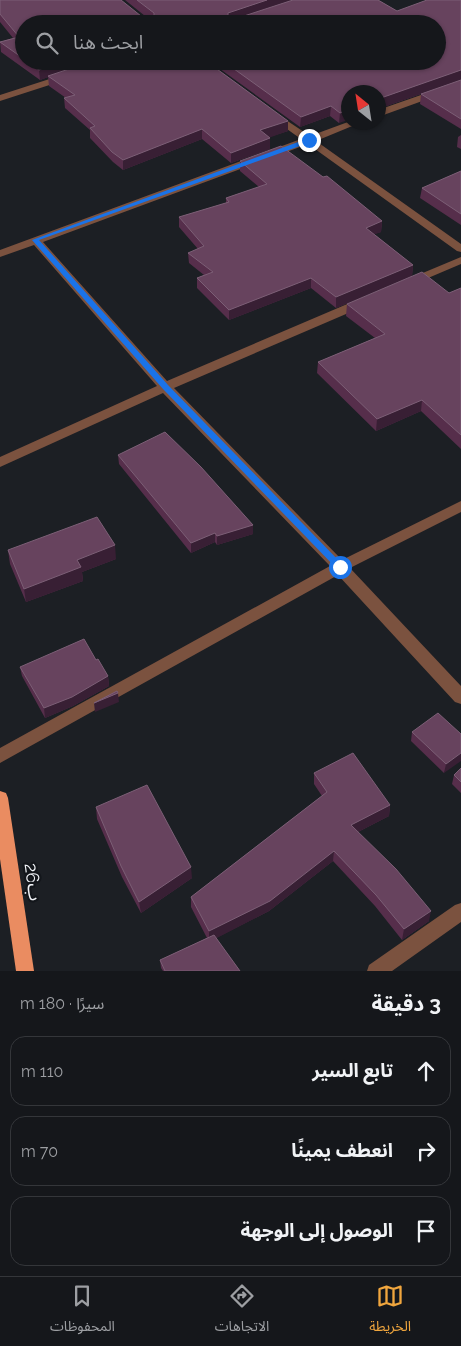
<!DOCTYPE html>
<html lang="ar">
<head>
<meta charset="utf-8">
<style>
	body { margin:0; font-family:Raleway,"Noto Sans Arabic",sans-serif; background:#1e2024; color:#f1f3f6; direction:rtl }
	.compass { position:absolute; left:341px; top:85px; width:45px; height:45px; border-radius:50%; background:#15171b; box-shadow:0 1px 4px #0004; rotate:330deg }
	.stop { position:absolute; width:15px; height:15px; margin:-11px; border:4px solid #1a73e8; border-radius:50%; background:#fff }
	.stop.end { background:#1a73e8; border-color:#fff; box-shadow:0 1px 5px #0008 }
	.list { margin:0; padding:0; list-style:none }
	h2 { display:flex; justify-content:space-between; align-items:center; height:65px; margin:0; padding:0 20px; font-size:21px }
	h2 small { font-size:16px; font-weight:400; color:#9d9fa3 }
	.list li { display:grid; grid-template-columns:32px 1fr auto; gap:15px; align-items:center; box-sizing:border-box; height:70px; margin:0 10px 10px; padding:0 10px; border:1px solid #34363a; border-radius:15px }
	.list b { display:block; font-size:19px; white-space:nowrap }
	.list em { font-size:16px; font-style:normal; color:#9d9fa3 }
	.icon { flex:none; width:28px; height:28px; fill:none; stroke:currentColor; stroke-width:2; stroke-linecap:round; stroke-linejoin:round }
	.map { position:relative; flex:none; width:461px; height:971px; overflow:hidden; direction:ltr }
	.search { position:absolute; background:#15171b; box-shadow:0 1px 4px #0004; left:15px; right:15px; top:15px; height:55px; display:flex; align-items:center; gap:12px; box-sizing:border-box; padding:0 18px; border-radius:28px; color:#9d9fa3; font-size:19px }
	.sheet { height:305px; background:#15171b }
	nav { display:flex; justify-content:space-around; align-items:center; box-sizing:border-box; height:70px; border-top:1px solid #34363a; background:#15171b; font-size:14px; color:#9d9fa3 }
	nav a { display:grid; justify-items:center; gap:2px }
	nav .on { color:#f0a63e }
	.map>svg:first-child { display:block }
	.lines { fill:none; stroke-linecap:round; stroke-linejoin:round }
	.minor { fill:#7b523f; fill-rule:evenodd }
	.trunk { fill:#ea8c61; fill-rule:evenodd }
	.wall { fill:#562e4b }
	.shaded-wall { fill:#381f34 }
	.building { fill:#67435e; stroke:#7c5f76 }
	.route { fill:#1a73e8 }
	.labels { text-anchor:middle; stroke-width:4.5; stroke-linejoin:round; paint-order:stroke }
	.near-street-label { font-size:18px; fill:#f2f4f8; stroke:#13161b }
</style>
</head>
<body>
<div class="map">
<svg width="461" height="971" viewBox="0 0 461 971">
	<rect width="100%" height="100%" fill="#1c1f24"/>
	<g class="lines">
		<!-- minor -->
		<path class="minor" d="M 65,74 L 70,77 L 68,79 L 0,101 L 0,95 Z
			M 461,81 L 461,87 L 378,117 L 378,110 Z
			M 274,112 L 310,136 L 348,122 L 362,122 L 316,141 L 461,244 L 461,252 L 457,251 L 308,144 L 43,242 L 167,381 L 359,299 L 367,299 L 369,302 L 367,305 L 174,388 L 342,560 L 461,501 L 461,512 L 350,568 L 461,686 L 461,704 L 455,702 L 338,575 L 0,763 L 0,748 L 330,566 L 163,393 L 0,467 L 0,457 L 157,386 L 34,245 L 0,257 L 0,250 L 301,139 L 270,117 L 269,115 Z
			M 461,257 L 461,264 L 414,284 L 410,286 L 404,282 L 406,280 Z
			M 461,903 L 461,922 L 392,971 L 367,971 L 369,965 L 455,905 Z"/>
		<!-- trunk -->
		<path class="trunk" d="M 0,791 L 6,793 L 8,798 L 34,971 L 16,971 L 0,859 Z"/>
	</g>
	<!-- wall -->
	<path class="wall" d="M 0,0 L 141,16 L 145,16 L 125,0 L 378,0 L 397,11 L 461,0 L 461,129 L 420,104 L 421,94 L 378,109 L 378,92 L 339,123 L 330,116 L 300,127 L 209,61 L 437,61 L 24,24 L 24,61 L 206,61 L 288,121 L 288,131 L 269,137 L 270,149 L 231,163 L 202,139 L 123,170 L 113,162 L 90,138 L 90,130 L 65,108 L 64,98 L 66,98 L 49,86 L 48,77 L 40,80 L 1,52 L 0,42 L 13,38 L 0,22 Z
		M 461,135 L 461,149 L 457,147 L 458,137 Z
		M 240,161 L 382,221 L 381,232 L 374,234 L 413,265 L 412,276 L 336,308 L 311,288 L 229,320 L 197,288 L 197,278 L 204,275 L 189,263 L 188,253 L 198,249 L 179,227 L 179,217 L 226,203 L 226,198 L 259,187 L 240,171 Z
		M 461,171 L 461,225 L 420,198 L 422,188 Z
		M 461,288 L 461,449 L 421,411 L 376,431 L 317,373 L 318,362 L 375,338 L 346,316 L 347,304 L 449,293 Z
		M 118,455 L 253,525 L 253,534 L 217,545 L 215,542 L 191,553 L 119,464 Z
		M 8,550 L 116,559 L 82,572 L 83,581 L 26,602 L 10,564 Z
		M 96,660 L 108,676 L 109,686 L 73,706 L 45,718 L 22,676 L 20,667 Z
		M 412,732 L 461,734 L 444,773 L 411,741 Z
		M 461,768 L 461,793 L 452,784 L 454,775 Z
		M 314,773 L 390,805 L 389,816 L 358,832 L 429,921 L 402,940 L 375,906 L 333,861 L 269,911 L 216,938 L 240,971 L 163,971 L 161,968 L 160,960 L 207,938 L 191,907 L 191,897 L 322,796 L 314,784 Z
		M 96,807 L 192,878 L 141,913 L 122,877 L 97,819 Z"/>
	<!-- shaded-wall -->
	<path class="shaded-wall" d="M 267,0 L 296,0 L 228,22 L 228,13 Z
		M 65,61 L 96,61 L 40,80 L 39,70 Z
		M 461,70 L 461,80 L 378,109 L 378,99 Z
		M 331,106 L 330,116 L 300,127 L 301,117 Z
		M 348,110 L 348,120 L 339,123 L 340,113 Z
		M 288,121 L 288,131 L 260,141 L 260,130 Z
		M 202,129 L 202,139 L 123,170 L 123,160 Z
		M 270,138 L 270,149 L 231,163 L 231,153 Z
		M 382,221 L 381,232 L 365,238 L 366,228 Z
		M 413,265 L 412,276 L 336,308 L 336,297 Z
		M 311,278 L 311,288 L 229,320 L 229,310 Z
		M 422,400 L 421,411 L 376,431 L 377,419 Z
		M 253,525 L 253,534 L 217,545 L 217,536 Z
		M 215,533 L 215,542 L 191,553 L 191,543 Z
		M 115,545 L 116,559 L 82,572 L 83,581 L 26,602 L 24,589 L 77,560 Z
		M 108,676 L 109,686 L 73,706 L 45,718 L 44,708 Z
		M 118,693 L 119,702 L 95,712 L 94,703 Z
		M 461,753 L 461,761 L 444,773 L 446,764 Z
		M 390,805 L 389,816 L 350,836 L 351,825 Z
		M 334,851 L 333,861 L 269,911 L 209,942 L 209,931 Z
		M 191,867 L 192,878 L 141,913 L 139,902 Z
		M 431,911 L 429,921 L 402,940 L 404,929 Z"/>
	<!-- building -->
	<path class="building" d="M 0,0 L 121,0 L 141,16 L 154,16 L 154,13 L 137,0 L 267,0 L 228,13 L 228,16 L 244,16 L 293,0 L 378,0 L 397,11 L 427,0 L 461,0 L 461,70 L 378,99 L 378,92 L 348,92 L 348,110 L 340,113 L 331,106 L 301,117 L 223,61 L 437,61 L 437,24 L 24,24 L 24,59 L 0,42 L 19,37 L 0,14 Z
		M 27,61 L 65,61 L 39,70 Z
		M 93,61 L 206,61 L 288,121 L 260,130 L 270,138 L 231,153 L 202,129 L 123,160 L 112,152 L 90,128 L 95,126 L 64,98 L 75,95 L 48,76 Z
		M 461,80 L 461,119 L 421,94 Z
		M 281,146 L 323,177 L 327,176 L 382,221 L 366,228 L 413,265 L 336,297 L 311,278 L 229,310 L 197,278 L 213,272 L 188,253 L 204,246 L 179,217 L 229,202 L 226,198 L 267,184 L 240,161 Z
		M 461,171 L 461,214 L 422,188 Z
		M 422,272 L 449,293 L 461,288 L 461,435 L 422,400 L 377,419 L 318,362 L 385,334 L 347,304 Z
		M 165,432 L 201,467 L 253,525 L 217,536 L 215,533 L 191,543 L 118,455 Z
		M 97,517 L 115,545 L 77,560 L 81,567 L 24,589 L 8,550 Z
		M 84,639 L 96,660 L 98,659 L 108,676 L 72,697 L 44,708 L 20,667 Z
		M 117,691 L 118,693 L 94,703 Z
		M 438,713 L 461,734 L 461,753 L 446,764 L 412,732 Z
		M 353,753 L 390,805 L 351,825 L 396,869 L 431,911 L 404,929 L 376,895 L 334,851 L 270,901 L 209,931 L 191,897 L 327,792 L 314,773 Z
		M 461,768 L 461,782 L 454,775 Z
		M 147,785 L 191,867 L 139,902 L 121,866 L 96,807 Z
		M 214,935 L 240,971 L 165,971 L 160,960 Z"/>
	<!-- route -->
	<path class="route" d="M 309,138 L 311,142 L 39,240 L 168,385 L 343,565 L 345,567 L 340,570 L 337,569 L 163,389 L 32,240 Z"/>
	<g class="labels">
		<!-- near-street labels -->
		<g class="near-street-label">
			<text transform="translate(33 882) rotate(82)" y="6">26ب</text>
		</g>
	</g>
</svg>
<svg class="compass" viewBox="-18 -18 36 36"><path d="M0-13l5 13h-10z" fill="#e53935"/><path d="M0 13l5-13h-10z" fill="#9d9fa3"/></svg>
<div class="stop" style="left:340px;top:567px"></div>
<div class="stop end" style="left:309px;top:140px"></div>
<div class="search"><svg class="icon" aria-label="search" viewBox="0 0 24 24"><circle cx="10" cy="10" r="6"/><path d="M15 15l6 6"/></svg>ابحث هنا</div>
</div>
<section class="sheet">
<h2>3 دقيقة<small>سيرًا · 180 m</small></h2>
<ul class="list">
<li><svg class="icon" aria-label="ahead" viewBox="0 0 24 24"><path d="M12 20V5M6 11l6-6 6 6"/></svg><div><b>تابع السير</b></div><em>110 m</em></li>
<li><svg class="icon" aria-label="right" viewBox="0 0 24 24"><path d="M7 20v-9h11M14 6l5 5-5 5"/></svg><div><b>انعطف يمينًا</b></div><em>70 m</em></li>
<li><svg class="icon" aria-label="arrive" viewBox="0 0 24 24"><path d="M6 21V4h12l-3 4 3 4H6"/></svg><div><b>الوصول إلى الوجهة</b></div></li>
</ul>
</section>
<nav>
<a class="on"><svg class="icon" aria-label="map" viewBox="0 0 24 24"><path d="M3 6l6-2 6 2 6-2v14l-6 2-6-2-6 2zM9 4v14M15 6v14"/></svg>الخريطة</a>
<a><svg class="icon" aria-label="directions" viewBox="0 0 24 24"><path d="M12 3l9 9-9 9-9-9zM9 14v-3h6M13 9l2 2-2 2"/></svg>الاتجاهات</a>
<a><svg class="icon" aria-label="saved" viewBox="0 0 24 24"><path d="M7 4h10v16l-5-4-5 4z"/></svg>المحفوظات</a>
</nav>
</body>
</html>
